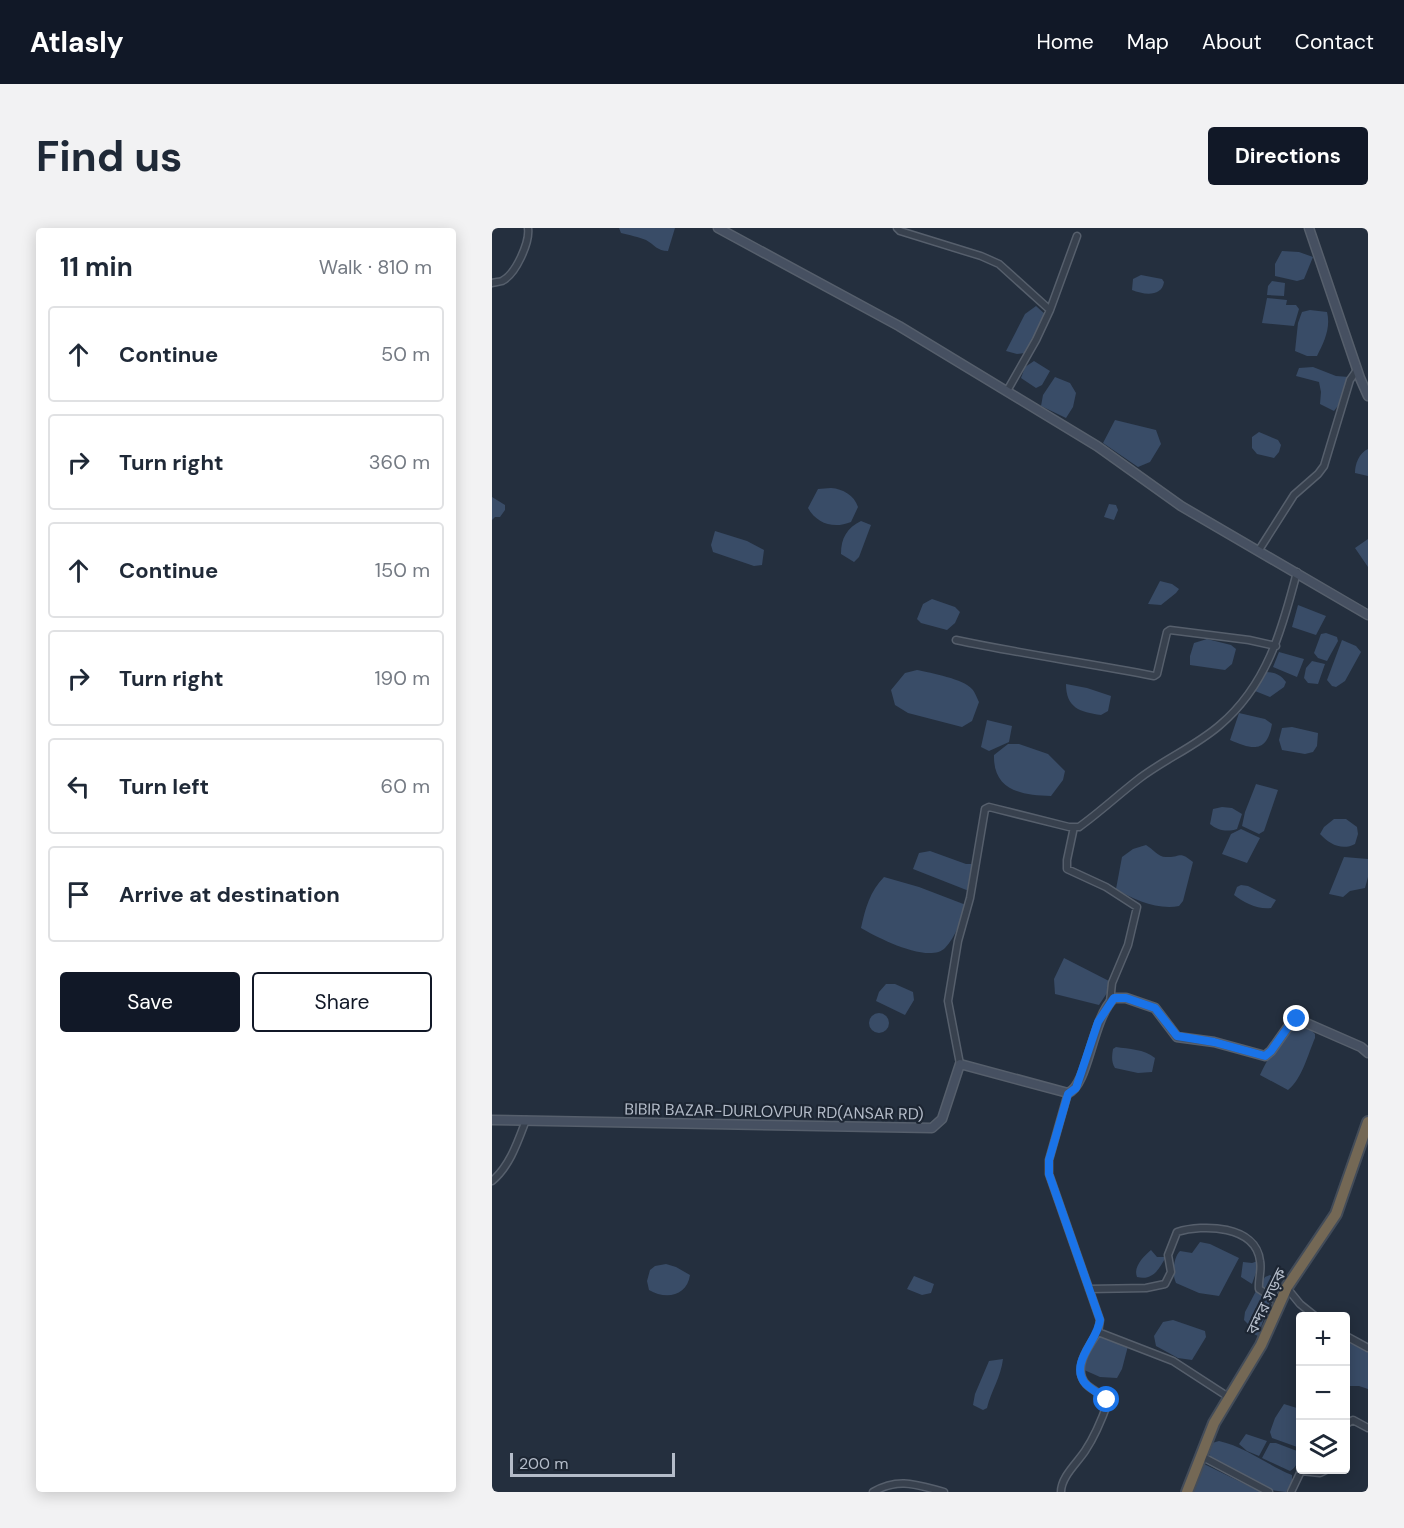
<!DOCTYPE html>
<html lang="en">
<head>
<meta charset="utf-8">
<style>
	body { margin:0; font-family:"DM Sans","Noto Sans Bengali",sans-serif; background:#f2f2f3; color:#1f2937 }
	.controls { position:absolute; right:18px; bottom:18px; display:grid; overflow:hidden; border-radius:6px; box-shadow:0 3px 15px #0003 }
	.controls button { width:54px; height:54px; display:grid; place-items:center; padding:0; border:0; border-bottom:2px solid #e0e1e3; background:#fff; color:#1f2937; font:30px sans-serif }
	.scale { position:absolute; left:18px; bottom:15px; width:165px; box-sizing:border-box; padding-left:6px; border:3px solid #b4bcc9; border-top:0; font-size:16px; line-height:21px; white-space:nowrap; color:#b4bcc9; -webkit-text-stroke:4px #1d2633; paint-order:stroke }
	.stop { position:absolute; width:18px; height:18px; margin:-14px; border:4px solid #1a73e8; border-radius:50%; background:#fff }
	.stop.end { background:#1a73e8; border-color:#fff; box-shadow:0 2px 6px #0008 }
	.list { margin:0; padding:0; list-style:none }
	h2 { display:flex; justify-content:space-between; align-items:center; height:78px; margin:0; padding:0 24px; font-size:26px }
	h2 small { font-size:20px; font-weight:400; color:#747a83 }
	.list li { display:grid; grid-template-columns:39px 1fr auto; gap:18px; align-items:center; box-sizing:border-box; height:96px; margin:0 12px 12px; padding:0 12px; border:2px solid #e0e1e3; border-radius:6px }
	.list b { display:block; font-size:22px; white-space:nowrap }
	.list em { font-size:20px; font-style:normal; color:#747a83 }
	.actions { display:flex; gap:12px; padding:18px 24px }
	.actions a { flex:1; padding:14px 0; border:2px solid #111827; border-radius:6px; text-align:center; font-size:21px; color:#111827 }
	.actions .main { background:#111827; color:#fff }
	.icon { flex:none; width:33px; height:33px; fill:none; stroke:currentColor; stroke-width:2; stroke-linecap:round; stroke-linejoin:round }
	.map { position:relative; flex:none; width:876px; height:1264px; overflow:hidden; border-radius:6px }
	header { display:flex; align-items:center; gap:36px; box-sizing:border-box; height:84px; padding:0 30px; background:#111827; color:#fff }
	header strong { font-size:28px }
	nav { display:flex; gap:33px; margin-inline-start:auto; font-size:21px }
	.intro { display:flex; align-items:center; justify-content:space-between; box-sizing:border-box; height:144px; padding:0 36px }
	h1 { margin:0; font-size:42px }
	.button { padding:15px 27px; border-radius:6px; background:#111827; color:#fff; font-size:21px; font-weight:700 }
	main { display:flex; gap:36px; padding:0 36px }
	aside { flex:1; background:#fff; border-radius:6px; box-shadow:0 3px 15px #0003 }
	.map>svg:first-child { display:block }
	.water { fill:#394c67 }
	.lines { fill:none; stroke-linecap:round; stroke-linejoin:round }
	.street-casing { stroke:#565f6c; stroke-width:9 }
	.secondary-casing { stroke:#565f6c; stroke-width:11 }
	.highway-casing { stroke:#434c59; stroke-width:14 }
	.street { stroke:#38414e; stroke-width:6 }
	.secondary { stroke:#465061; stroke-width:8 }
	.highway { stroke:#746855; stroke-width:10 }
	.route { stroke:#1a73e8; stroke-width:8 }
	.labels { text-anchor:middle; stroke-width:4.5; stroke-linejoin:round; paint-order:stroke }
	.street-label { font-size:16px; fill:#b4bcc9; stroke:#1d2633 }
</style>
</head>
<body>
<header>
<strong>Atlasly</strong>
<nav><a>Home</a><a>Map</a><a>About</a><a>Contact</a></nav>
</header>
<div class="intro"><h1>Find us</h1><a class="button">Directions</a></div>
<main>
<aside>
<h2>11 min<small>Walk · 810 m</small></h2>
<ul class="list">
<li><svg class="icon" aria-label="ahead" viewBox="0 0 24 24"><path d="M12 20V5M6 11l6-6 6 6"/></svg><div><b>Continue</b></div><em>50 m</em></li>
<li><svg class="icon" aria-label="right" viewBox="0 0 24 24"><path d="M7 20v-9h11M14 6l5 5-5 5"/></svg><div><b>Turn right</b></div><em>360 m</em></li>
<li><svg class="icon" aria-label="ahead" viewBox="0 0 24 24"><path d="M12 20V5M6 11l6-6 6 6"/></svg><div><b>Continue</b></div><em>150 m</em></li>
<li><svg class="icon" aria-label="right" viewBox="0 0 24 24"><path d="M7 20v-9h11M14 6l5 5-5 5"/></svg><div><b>Turn right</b></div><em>190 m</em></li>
<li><svg class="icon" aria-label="left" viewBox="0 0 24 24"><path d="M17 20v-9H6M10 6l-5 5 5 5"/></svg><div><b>Turn left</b></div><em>60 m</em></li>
<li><svg class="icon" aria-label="arrive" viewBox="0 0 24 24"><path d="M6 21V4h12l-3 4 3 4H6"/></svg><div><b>Arrive at destination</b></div></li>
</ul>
<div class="actions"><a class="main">Save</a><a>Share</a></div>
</aside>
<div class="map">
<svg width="876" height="1264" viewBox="0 0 876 1264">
	<rect width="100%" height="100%" fill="#242f3e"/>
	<!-- water -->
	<path class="water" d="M 127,0 L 183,0 L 176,23 C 165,23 163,17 154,12 C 147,9 137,7 129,5 Z
		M 790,23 L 807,24 L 821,29 L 812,51 L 805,53 L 783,48 L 783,36 Z
		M 649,47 L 670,51 L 672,54 C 670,69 652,67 640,62 L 641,51 Z
		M 780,53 L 793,55 L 792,68 L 775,67 L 776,58 Z
		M 775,70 L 795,72 L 794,77 L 804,77 L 807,81 L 802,98 L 770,95 Z
		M 544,78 L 554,87 L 533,125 L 525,126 L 514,123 L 533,86 Z
		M 818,82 L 835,84 C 839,100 832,114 825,128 L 815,128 L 803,123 L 806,95 L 810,84 Z
		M 542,133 L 558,143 L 550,157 L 544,160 L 529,150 L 533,139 Z
		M 821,139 L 844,148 L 857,149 L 849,174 L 842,183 L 828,176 L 829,164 L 827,154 L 804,148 L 807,140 Z
		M 563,149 L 578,155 L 584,165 L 581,179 L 574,190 L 549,178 L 551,167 Z
		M 623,192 L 664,202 L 669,216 L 658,234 L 646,239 L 611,215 Z
		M 767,204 L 786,212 L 789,217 L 787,224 L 782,230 L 765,226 L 760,220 L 760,209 Z
		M 876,221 L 876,248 L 863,245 C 863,236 867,225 876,221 Z
		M 339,260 C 351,261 362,267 366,279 L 359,294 C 342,301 325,296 316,280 L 326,261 Z
		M 0,269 L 13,277 L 13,282 L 8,289 L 3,289 L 0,292 Z
		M 617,276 L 624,277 L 626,282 L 622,292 L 612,289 Z
		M 369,293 L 379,297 L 367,329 L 362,334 L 349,326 C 349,310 355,300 369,293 Z
		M 223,303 L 255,313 L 272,322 L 270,337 L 262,338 L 221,324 L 219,317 Z
		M 876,311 L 876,339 L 863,320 Z
		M 668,353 L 680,356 L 687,361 L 684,365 L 669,377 L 656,376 Z
		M 440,371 L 463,379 L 468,384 L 463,395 L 455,402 L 429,395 L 425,391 L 431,376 Z
		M 806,377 L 834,388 L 824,407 L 800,399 Z
		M 834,405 L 845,409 L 846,413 L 835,433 L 826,430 L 822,425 L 829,406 Z
		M 715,411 L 739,417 L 744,421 L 740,436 L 733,442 L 698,437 L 698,428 L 702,415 Z
		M 850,412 L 864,418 L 869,424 L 853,453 L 844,459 L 840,458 L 835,452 Z
		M 787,424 L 812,431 L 805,449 L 781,439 Z
		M 820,433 L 833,436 L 826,456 L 816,455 L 812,450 L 814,440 Z
		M 425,442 C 439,445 472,451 480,461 C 483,464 485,470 487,474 L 480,493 L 470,499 L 416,485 L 403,477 L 399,462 L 413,445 Z
		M 774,444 C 783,444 789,447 794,454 L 792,459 L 778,469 L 763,463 L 769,450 Z
		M 574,456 L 595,460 L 619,468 L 616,483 L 609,487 C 588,484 574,480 574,456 Z
		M 747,485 L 773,491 L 780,496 C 775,525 761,522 738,512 Z
		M 495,492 L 520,498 L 517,514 L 497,523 L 489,519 Z
		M 800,499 L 826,505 L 825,518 L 821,524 L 813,526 L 790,522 L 787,512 L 790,500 Z
		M 516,516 L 527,516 L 556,526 L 573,543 L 571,552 L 559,568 C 530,567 501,563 502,527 Z
		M 764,556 L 786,562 L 772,603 L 767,606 L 750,598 L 753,584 Z
		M 730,579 L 740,580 L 750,586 L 745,601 C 736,604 726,603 718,596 L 721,581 Z
		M 842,591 L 854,591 L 865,599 L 866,606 L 863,616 C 850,623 837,616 828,606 L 832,599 Z
		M 749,601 L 768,610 L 755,635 L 730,626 L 739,606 Z
		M 654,617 C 661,621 666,629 674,629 C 689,630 686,622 701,634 L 691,673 L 687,678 C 666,682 642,672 624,661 L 630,629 L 641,621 Z
		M 438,623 L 474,636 L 481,636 L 477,663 L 421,641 L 427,625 Z
		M 852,629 L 876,631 L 876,649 L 873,660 L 858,663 L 851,669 L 837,666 Z
		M 392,649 L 427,659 L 474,677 C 469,691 464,709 453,720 C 437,736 386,710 369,700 C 373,681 378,663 392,649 Z
		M 749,657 L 756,658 L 784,672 L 779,680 C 767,682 752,675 742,667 L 745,659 Z
		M 572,730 L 617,753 L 615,765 L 607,777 L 563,766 L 562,751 Z
		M 394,756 L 403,756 L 421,764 L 422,772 L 413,787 L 384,773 L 387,764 Z
		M377 795a10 10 0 1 1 20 0a10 10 0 1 1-20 0Z
		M 808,797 L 816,799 L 823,806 L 823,810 C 816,826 810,851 796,862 L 768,847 C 777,828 789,806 808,797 Z
		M 624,819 C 637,821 652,821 663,830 L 660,844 L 646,845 L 623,840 C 619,834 620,827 621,821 Z
		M 708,1014 L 718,1016 L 747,1030 L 727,1068 L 707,1065 L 684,1055 C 680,1047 681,1030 688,1023 L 700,1025 Z
		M 659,1022 L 665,1029 L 674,1029 C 667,1041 661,1053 645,1049 C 641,1039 651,1029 659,1022 Z
		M 766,1033 L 766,1039 L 760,1056 L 749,1049 L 751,1034 L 760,1035 Z
		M 174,1036 L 184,1039 L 198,1047 C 195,1068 174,1072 157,1062 L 155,1053 L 158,1042 L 163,1038 Z
		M 778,1047 L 788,1055 L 782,1067 L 770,1059 L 769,1055 L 773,1049 Z
		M 422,1048 L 442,1056 L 439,1065 L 430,1067 L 415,1061 Z
		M 764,1063 L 774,1067 L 778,1073 L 766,1108 L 755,1103 L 757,1097 L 752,1092 L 753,1084 Z
		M 681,1092 L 713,1103 L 714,1109 L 700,1132 L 686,1130 L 664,1118 L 662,1108 L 671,1094 Z
		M 607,1107 L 636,1118 L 630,1141 L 625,1150 L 608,1149 L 590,1141 L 593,1127 Z
		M 854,1110 L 876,1124 L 876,1161 L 867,1158 L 854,1158 Z
		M 511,1131 C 509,1149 499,1163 495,1180 L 491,1182 L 481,1177 L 483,1166 L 497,1133 Z
		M 792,1176 L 808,1181 L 808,1220 L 780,1210 L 778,1204 L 783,1190 Z
		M 754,1206 L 775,1213 L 767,1228 L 755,1223 L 747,1216 Z
		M 727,1213 C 754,1219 775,1237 800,1247 L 800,1253 L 794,1264 L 778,1262 L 719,1231 L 716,1223 L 720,1215 Z
		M 778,1215 L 784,1215 L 805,1223 C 806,1233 806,1238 798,1243 L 770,1230 Z
		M 710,1235 L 769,1264 L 700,1264 Z"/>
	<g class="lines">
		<defs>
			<path id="street" d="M 405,0 L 408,3 L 489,28 L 507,36 L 558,82 L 544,112 L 515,163
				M 0,55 C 3,54 7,54 10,53 C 24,46 38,14 36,0
				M 558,82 L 585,8
				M 767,322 L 802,267 L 826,246 L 832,238 L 858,152 L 865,142
				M 464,412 C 530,426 596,435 662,448 L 665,446 L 675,404 L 678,402 L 757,412 L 784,418
				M 582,599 L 575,632 L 575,641 L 614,659 L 645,679 L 636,717 L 620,755 L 618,774
				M 468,836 L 456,773 L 466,713 L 478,670 L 493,581 L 497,579 L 577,599 L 587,599 C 608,584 627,566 648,550 C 673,531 704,518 728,497 C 775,457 790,402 805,344
				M 576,865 L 557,932 L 557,946 L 608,1092 L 606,1104 L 681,1133 L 738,1170
				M 0,953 C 18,938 26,913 34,892
				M 795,1060 L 808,1076 L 823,1088
				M 597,1061 L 654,1060 L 673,1056 L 679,1044 L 676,1027 L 685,1004 C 711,996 764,997 768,1033 C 770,1042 766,1052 767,1061 L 787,1074
				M 854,1108 L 876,1120
				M 854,1196 L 861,1192 L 876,1200
				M 709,1228 L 777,1264
				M 381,1264 C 407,1249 425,1257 452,1264
				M 569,1264 C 569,1249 585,1235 593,1223 C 603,1208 610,1191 616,1174 C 611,1166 601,1163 594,1156 C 580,1140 597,1118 606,1104
				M 799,1264 L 809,1243 L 828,1245 L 834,1242"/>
			<path id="secondary" d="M 226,0 L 407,98 L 605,218 L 689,278 L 876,387
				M 817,0 L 868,150 L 876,168
				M 0,892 L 440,900 L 450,891 L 468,836 L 576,865 C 596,858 600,790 622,770 L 634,770 L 663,780 L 685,809 L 722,814 L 773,828 L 779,823 L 801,792 L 805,791 L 869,819 L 876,825"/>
			<path id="highway" d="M 695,1264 L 722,1195 L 769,1117 L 795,1059 L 844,986 L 876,894"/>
		</defs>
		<!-- street casing -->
		<use href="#street" class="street-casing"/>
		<!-- secondary casing -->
		<use href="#secondary" class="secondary-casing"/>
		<!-- highway casing -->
		<use href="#highway" class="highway-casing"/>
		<!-- street -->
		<use href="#street" class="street"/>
		<!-- secondary -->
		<use href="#secondary" class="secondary"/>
		<!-- highway -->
		<use href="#highway" class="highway"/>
	</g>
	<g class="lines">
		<!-- route -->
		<path class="route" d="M 615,1172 C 609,1166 597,1161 592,1154 C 578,1134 606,1112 608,1092 L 557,946 L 557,932 L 576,866 L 584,860 L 606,794 L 622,770 L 634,770 L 663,780 L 685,808 L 722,814 L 773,828 L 779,823 L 801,792 L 805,791"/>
	</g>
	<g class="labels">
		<!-- street labels -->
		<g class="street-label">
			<text transform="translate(282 883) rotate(1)" y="6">BIBIR BAZAR-DURLOVPUR RD(ANSAR RD)</text>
			<text transform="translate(774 1073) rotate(-64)" y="6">বন্দর সড়ক</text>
		</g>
	</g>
</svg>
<div class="controls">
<button>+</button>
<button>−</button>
<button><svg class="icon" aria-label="layers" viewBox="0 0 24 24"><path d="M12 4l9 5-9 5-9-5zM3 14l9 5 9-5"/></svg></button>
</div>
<div class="scale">200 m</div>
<div class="stop" style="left:615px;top:1172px"></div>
<div class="stop end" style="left:805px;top:791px"></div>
</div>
</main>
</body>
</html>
